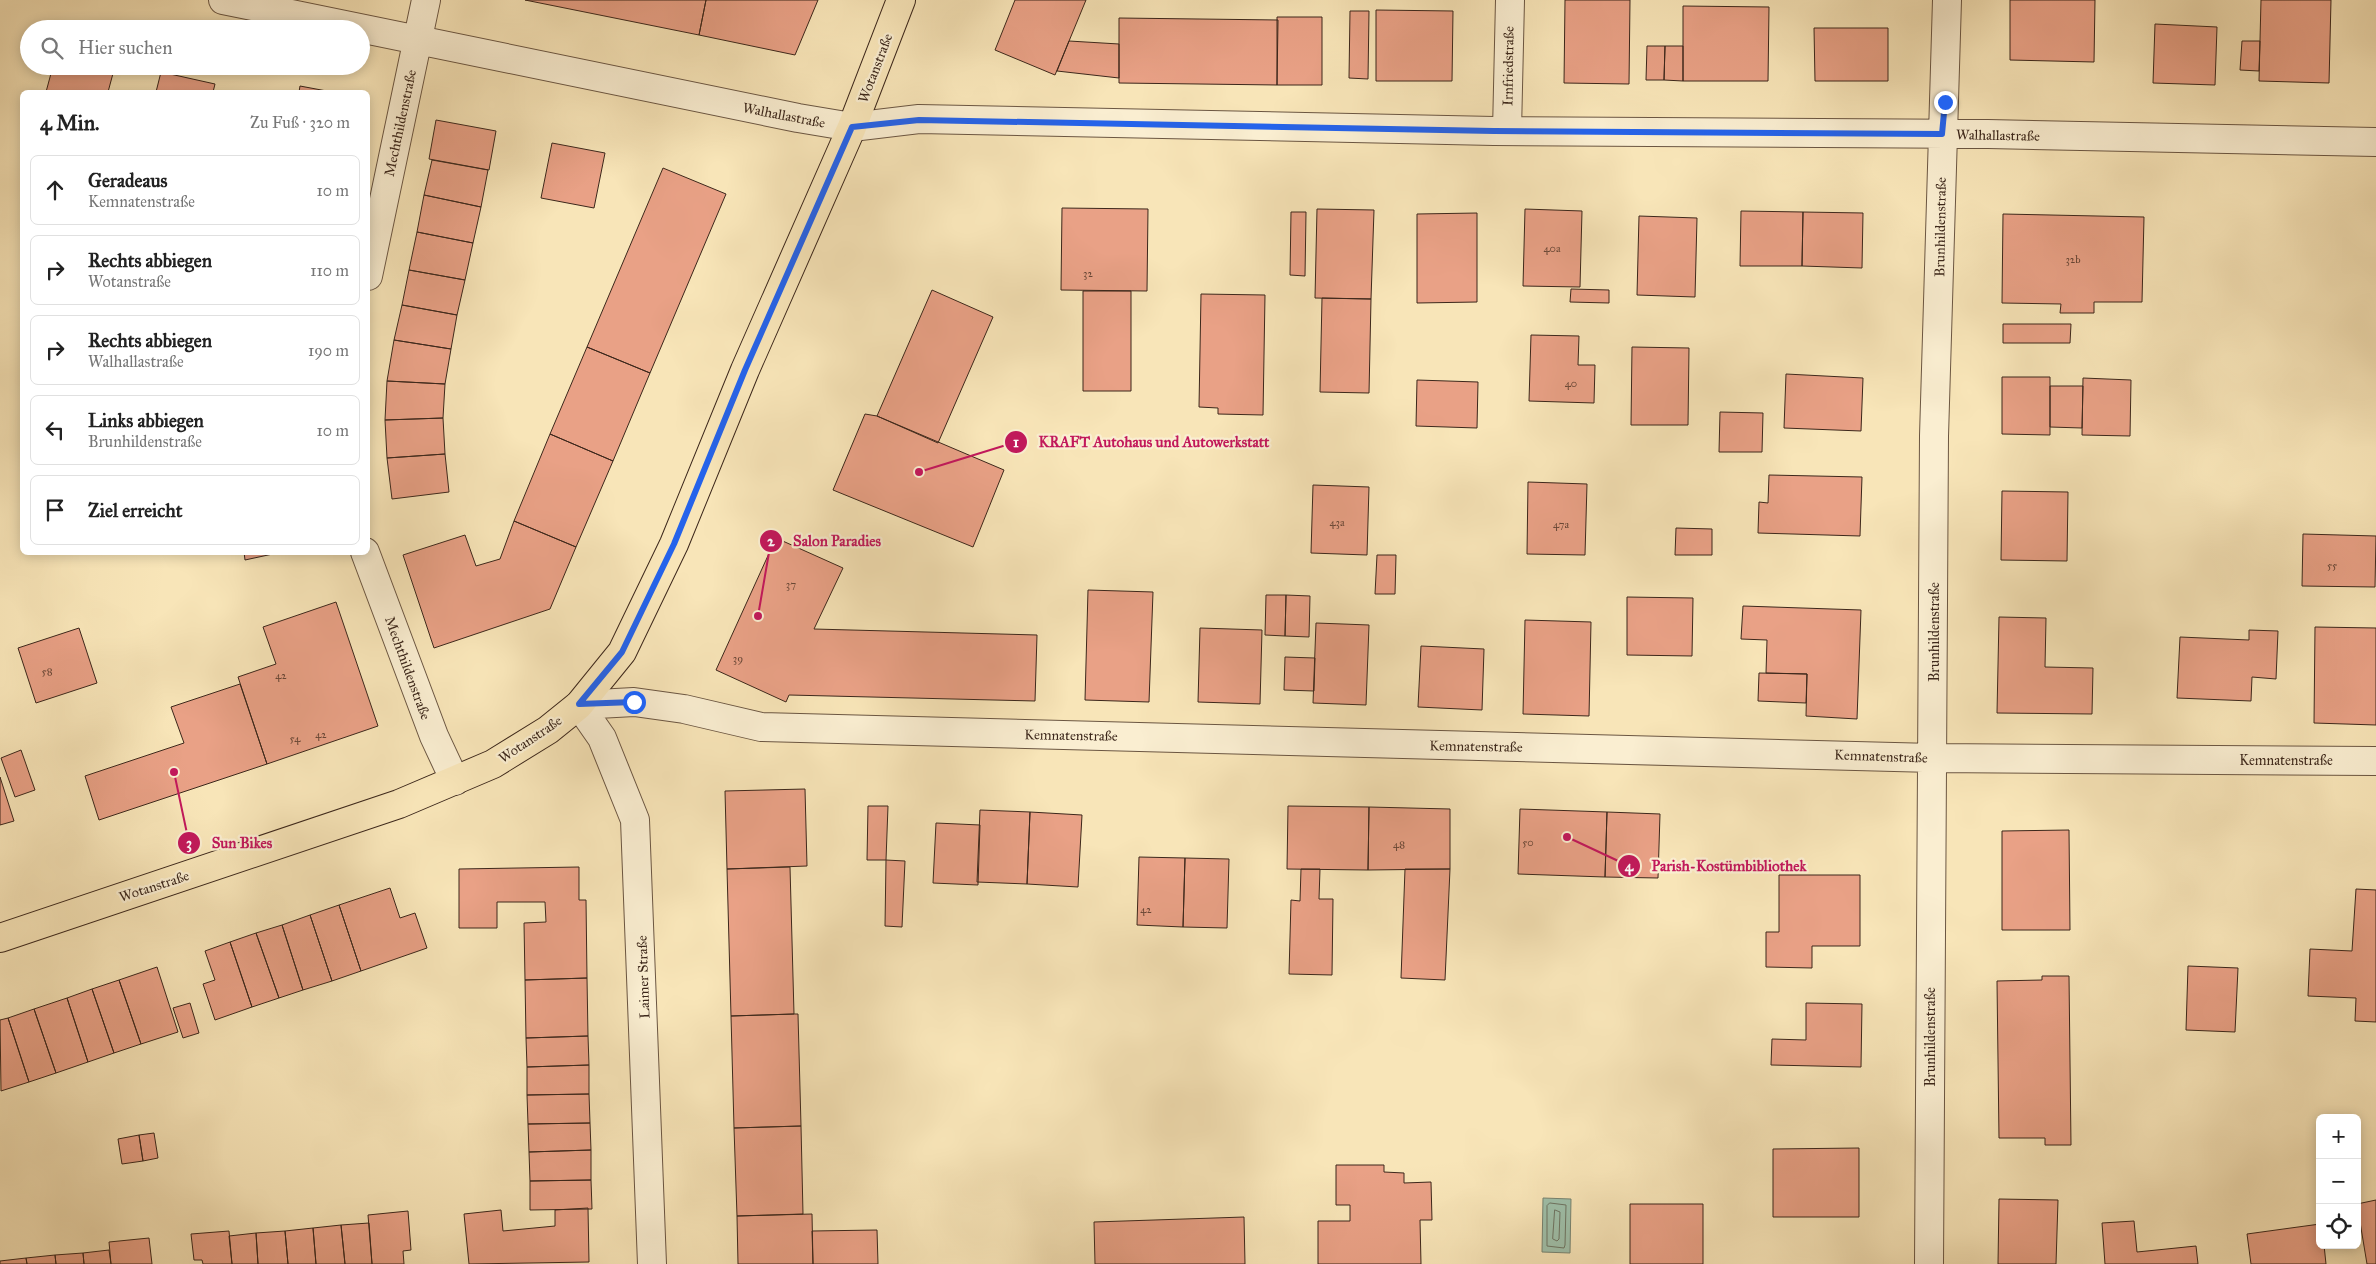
<!DOCTYPE html>
<html lang="de">
<head>
<meta charset="utf-8">
<style>
	body { margin:0; font-family:"IM FELL Great Primer",serif; background:#f6f6f6; color:#222 }
	.controls { position:absolute; right:15px; bottom:15px; display:grid; overflow:hidden; border-radius:8px; box-shadow:0 2px 12px #0003 }
	.controls button { width:45px; height:45px; display:grid; place-items:center; padding:0; border:0; border-bottom:1px solid #e0e0e0; background:#fff; color:#222; font:25px sans-serif }
	.stop { position:absolute; width:15px; height:15px; margin:-11px; border:4px solid #2563eb; border-radius:50%; background:#fff }
	.stop.end { background:#2563eb; border-color:#fff; box-shadow:0 1px 5px #0008 }
	.list { margin:0; padding:0; list-style:none }
	h2 { display:flex; justify-content:space-between; align-items:center; height:65px; margin:0; padding:0 20px; font-size:21px }
	h2 small { font-size:16px; font-weight:400; color:#767676 }
	.list li { display:grid; grid-template-columns:32px 1fr auto; gap:15px; align-items:center; box-sizing:border-box; height:70px; margin:0 10px 10px; padding:0 10px; border:1px solid #e0e0e0; border-radius:8px }
	.list b { display:block; font-size:19px; white-space:nowrap }
	.list p { margin:0; font-size:16px; white-space:nowrap; color:#767676 }
	.list em { font-size:16px; font-style:normal; color:#767676 }
	.icon { flex:none; width:28px; height:28px; fill:none; stroke:currentColor; stroke-width:2; stroke-linecap:round; stroke-linejoin:round }
	.map { position:relative; flex:none; width:2376px; height:1264px; overflow:hidden }
	.search { position:absolute; background:#fff; box-shadow:0 2px 12px #0003; left:20px; top:20px; width:350px; height:55px; display:flex; align-items:center; gap:12px; box-sizing:border-box; padding:0 18px; border-radius:28px; color:#767676; font-size:19px }
	.panel { position:absolute; background:#fff; box-shadow:0 2px 12px #0003; left:20px; top:90px; width:350px; height:465px; border-radius:8px }
	.map>svg:first-child { display:block }
	.water { fill:#9fc0aa; stroke:#778371 }
	.lines { fill:none; stroke-linecap:round; stroke-linejoin:round }
	.shore { stroke:#6e7462; stroke-width:1 }
	.building { fill:#e9a186; stroke:#3c271b }
	.minor-casing { stroke:#6b5642; stroke-width:30 }
	.major-casing { stroke:#3c271b; stroke-width:30 }
	.minor { stroke:#faeed1; stroke-width:28 }
	.major { stroke:#f8e5b8; stroke-width:28 }
	.route { stroke:#2563eb; stroke-width:6 }
	.labels { text-anchor:middle; stroke-width:4.5; stroke-linejoin:round; paint-order:stroke }
	.number-label { font-size:11px; fill:#674636 }
	.street-label { font-size:14px; fill:#3c271b; stroke:#faeed1 }
	.leader { fill:none; stroke:#c2185b; stroke-width:2 }
	.callout-dot { fill:#c2185b; stroke:#faeed1; stroke-width:2 }
	.mark-label { font-size:15px; text-anchor:middle; font-weight:bold; fill:#fff }
	.callout-label { font-size:15px; text-anchor:middle; font-weight:bold; fill:#c2185b; stroke:#faeed1; stroke-width:4.5; stroke-linejoin:round; paint-order:stroke }
</style>
</head>
<body>
<div class="map">
<svg width="2376" height="1264" viewBox="0 0 2376 1264">
	<rect width="100%" height="100%" fill="#f8e5b8"/>
	<filter id="stains"><feTurbulence type="fractalNoise" baseFrequency=".004" numOctaves="4"/><feColorMatrix values="0 0 0 0 .2 0 0 0 0 .09 0 0 0 0 .02 0 0 0 .5 -.17"/></filter>
	<radialGradient id="worn" r=".72"><stop offset=".6" stop-color="#630" stop-opacity="0"/><stop offset="1" stop-color="#630" stop-opacity=".3"/></radialGradient>
	<!-- water -->
	<path class="water" d="M 1543,1198 L 1571,1199 L 1570,1253 L 1542,1252 Z"/>
	<g class="lines">
		<!-- shore -->
		<path class="shore" d="M 1550,1203 L 1566,1205 L 1565,1245 L 1564,1248 L 1547,1246 L 1547,1206 Z
			M 1555,1210 L 1560,1212 L 1559,1239 L 1557,1241 L 1553,1239 Z"/>
	</g>
	<!-- building -->
	<path class="building" d="M 525,0 L 706,0 L 699,35 Z
		M 706,0 L 818,0 L 795,55 L 699,35 Z
		M 1015,0 L 1086,0 L 1055,75 L 995,50 Z
		M 1565,0 L 1630,0 L 1629,84 L 1564,83 Z
		M 2010,0 L 2095,0 L 2094,62 L 2010,60 Z
		M 2261,0 L 2331,0 L 2329,83 L 2259,81 Z
		M 1683,6 L 1769,7 L 1768,81 L 1683,81 Z
		M 1376,10 L 1453,11 L 1452,81 L 1376,81 Z
		M 1350,11 L 1369,11 L 1368,79 L 1349,78 Z
		M 1277,17 L 1322,17 L 1322,85 L 1277,85 Z
		M 1119,18 L 1278,20 L 1277,85 L 1119,83 Z
		M 2155,24 L 2217,27 L 2215,85 L 2153,83 Z
		M 1814,28 L 1888,28 L 1888,81 L 1815,81 Z
		M 1069,41 L 1119,44 L 1119,78 L 1057,71 Z
		M 2242,41 L 2260,41 L 2259,71 L 2240,70 Z
		M 1647,46 L 1665,46 L 1664,80 L 1646,80 Z
		M 1665,46 L 1683,46 L 1683,81 L 1664,80 Z
		M 53,66 L 115,66 L 108,92 L 46,92 Z
		M 161,72 L 215,84 L 213,92 L 156,92 Z
		M 300,86 L 332,92 L 299,92 Z
		M 436,120 L 496,131 L 489,170 L 429,159 Z
		M 552,143 L 605,153 L 594,208 L 541,198 Z
		M 432,160 L 488,170 L 481,207 L 424,195 Z
		M 663,168 L 726,194 L 650,373 L 587,347 Z
		M 424,195 L 481,207 L 473,243 L 417,232 Z
		M 1062,208 L 1148,209 L 1147,291 L 1061,290 Z
		M 1317,209 L 1374,210 L 1371,299 L 1315,298 Z
		M 1525,209 L 1582,211 L 1580,287 L 1523,286 Z
		M 1741,211 L 1803,212 L 1802,266 L 1740,266 Z
		M 1291,212 L 1306,212 L 1305,276 L 1290,275 Z
		M 1803,212 L 1863,213 L 1862,268 L 1802,266 Z
		M 1477,213 L 1477,302 L 1417,303 L 1417,214 Z
		M 2003,214 L 2144,217 L 2142,302 L 2094,302 L 2094,313 L 2060,313 L 2061,304 L 2002,303 Z
		M 1639,216 L 1697,218 L 1695,297 L 1637,295 Z
		M 417,232 L 473,243 L 465,280 L 409,270 Z
		M 409,270 L 465,280 L 457,315 L 402,305 Z
		M 1571,289 L 1609,290 L 1609,303 L 1570,302 Z
		M 932,290 L 993,317 L 938,443 L 877,416 Z
		M 1083,291 L 1131,291 L 1131,391 L 1083,391 Z
		M 1201,294 L 1265,295 L 1263,415 L 1218,414 L 1218,408 L 1199,407 Z
		M 1322,298 L 1371,299 L 1369,393 L 1320,392 Z
		M 402,305 L 457,315 L 451,349 L 394,340 Z
		M 2003,324 L 2071,324 L 2070,343 L 2003,343 Z
		M 1531,335 L 1579,336 L 1578,365 L 1595,365 L 1594,403 L 1529,401 Z
		M 394,340 L 451,349 L 445,384 L 387,381 Z
		M 587,347 L 650,373 L 613,461 L 550,434 Z
		M 1632,347 L 1689,348 L 1688,425 L 1631,425 Z
		M 1786,374 L 1863,378 L 1861,431 L 1784,428 Z
		M 2002,377 L 2050,377 L 2050,435 L 2002,434 Z
		M 2083,378 L 2131,380 L 2130,436 L 2082,435 Z
		M 1417,380 L 1478,382 L 1477,428 L 1416,426 Z
		M 387,381 L 445,384 L 443,418 L 385,420 Z
		M 2050,386 L 2083,386 L 2082,428 L 2050,427 Z
		M 1720,412 L 1763,413 L 1762,452 L 1719,452 Z
		M 865,414 L 877,416 L 1004,470 L 973,547 L 833,490 Z
		M 443,418 L 445,454 L 387,458 L 385,420 Z
		M 550,434 L 613,461 L 576,547 L 514,521 Z
		M 445,454 L 449,492 L 392,499 L 387,458 Z
		M 1769,475 L 1862,477 L 1860,536 L 1758,533 L 1759,502 L 1768,503 Z
		M 1528,482 L 1587,484 L 1585,555 L 1527,554 Z
		M 1313,485 L 1369,487 L 1367,555 L 1311,553 Z
		M 2002,491 L 2068,492 L 2067,561 L 2001,560 Z
		M 514,521 L 576,547 L 550,609 L 434,648 L 403,555 L 465,535 L 476,566 L 500,559 Z
		M 1676,528 L 1712,529 L 1712,555 L 1675,555 Z
		M 2303,534 L 2376,536 L 2375,587 L 2302,586 Z
		M 776,538 L 843,568 L 814,629 L 1037,635 L 1035,701 L 789,695 L 786,702 L 716,670 Z
		M 244,552 L 282,552 L 245,560 Z
		M 1377,555 L 1396,555 L 1395,594 L 1375,594 Z
		M 1088,590 L 1153,592 L 1149,702 L 1085,700 Z
		M 1266,595 L 1286,595 L 1285,636 L 1265,635 Z
		M 1286,595 L 1310,596 L 1309,637 L 1285,636 Z
		M 1627,597 L 1693,598 L 1692,656 L 1627,655 Z
		M 336,602 L 378,726 L 267,764 L 238,677 L 276,664 L 263,627 Z
		M 1743,606 L 1861,610 L 1857,719 L 1806,716 L 1807,674 L 1766,673 L 1767,640 L 1741,639 Z
		M 1999,617 L 2046,618 L 2045,667 L 2093,668 L 2092,714 L 1997,713 Z
		M 1525,620 L 1591,622 L 1589,716 L 1523,714 Z
		M 1316,623 L 1369,625 L 1366,705 L 1313,703 Z
		M 2315,627 L 2376,628 L 2376,725 L 2314,723 Z
		M 79,628 L 97,683 L 36,703 L 18,648 Z
		M 1200,628 L 1262,630 L 1260,704 L 1198,702 Z
		M 2249,630 L 2278,631 L 2276,679 L 2252,677 L 2251,701 L 2177,698 L 2180,637 L 2249,640 Z
		M 1421,646 L 1484,649 L 1482,710 L 1418,707 Z
		M 1285,657 L 1315,658 L 1314,691 L 1284,690 Z
		M 1759,673 L 1807,674 L 1806,703 L 1758,701 Z
		M 240,684 L 267,764 L 99,820 L 85,776 L 184,743 L 171,707 Z
		M 21,750 L 35,790 L 15,797 L 1,758 Z
		M 0,777 L 14,821 L 0,825 Z
		M 805,789 L 807,866 L 727,869 L 725,791 Z
		M 868,806 L 888,806 L 886,860 L 867,860 Z
		M 1288,806 L 1369,807 L 1368,870 L 1287,869 Z
		M 1369,807 L 1450,809 L 1450,869 L 1368,870 Z
		M 1520,809 L 1607,812 L 1605,877 L 1518,874 Z
		M 980,810 L 1030,812 L 1027,884 L 977,882 Z
		M 1030,812 L 1082,815 L 1078,887 L 1027,884 Z
		M 1607,812 L 1660,814 L 1658,878 L 1605,877 Z
		M 936,823 L 980,825 L 978,885 L 933,883 Z
		M 2069,830 L 2070,930 L 2002,930 L 2002,831 Z
		M 1139,857 L 1185,858 L 1183,927 L 1137,925 Z
		M 1185,858 L 1229,859 L 1227,928 L 1183,927 Z
		M 886,860 L 905,861 L 902,927 L 885,926 Z
		M 579,867 L 579,900 L 586,900 L 587,978 L 525,980 L 524,923 L 546,922 L 545,902 L 497,902 L 497,928 L 459,928 L 459,869 Z
		M 790,867 L 794,1014 L 731,1016 L 727,869 Z
		M 1301,869 L 1320,869 L 1319,899 L 1333,899 L 1332,975 L 1289,974 L 1291,900 L 1300,901 Z
		M 1405,869 L 1450,869 L 1445,980 L 1401,978 Z
		M 1779,875 L 1860,875 L 1860,946 L 1812,946 L 1812,968 L 1766,967 L 1766,932 L 1779,932 Z
		M 390,888 L 400,918 L 415,913 L 427,948 L 361,971 L 339,905 Z
		M 2356,889 L 2376,890 L 2376,1022 L 2355,1021 L 2356,998 L 2308,996 L 2310,949 L 2352,951 Z
		M 339,905 L 361,971 L 332,981 L 310,915 Z
		M 310,915 L 332,981 L 303,990 L 282,925 Z
		M 282,925 L 303,990 L 279,998 L 256,933 Z
		M 256,933 L 279,998 L 252,1007 L 230,942 Z
		M 230,942 L 252,1007 L 215,1020 L 203,984 L 215,980 L 205,951 Z
		M 2188,966 L 2238,968 L 2235,1032 L 2186,1030 Z
		M 157,967 L 178,1032 L 141,1044 L 119,980 Z
		M 2042,976 L 2069,976 L 2071,1145 L 2045,1145 L 2045,1138 L 1999,1138 L 1997,981 L 2042,980 Z
		M 587,978 L 588,1036 L 526,1038 L 525,980 Z
		M 119,980 L 141,1044 L 114,1053 L 92,989 Z
		M 92,989 L 114,1053 L 88,1062 L 67,998 Z
		M 67,998 L 88,1062 L 56,1073 L 34,1009 Z
		M 190,1003 L 199,1033 L 183,1038 L 173,1008 Z
		M 1806,1003 L 1862,1004 L 1861,1067 L 1771,1065 L 1772,1039 L 1806,1040 Z
		M 34,1009 L 56,1073 L 29,1082 L 8,1018 Z
		M 794,1014 L 798,1014 L 801,1126 L 734,1128 L 731,1016 Z
		M 8,1018 L 29,1082 L 1,1091 L 0,1020 Z
		M 588,1036 L 589,1065 L 527,1067 L 526,1038 Z
		M 589,1065 L 589,1094 L 527,1095 L 527,1067 Z
		M 589,1094 L 590,1123 L 528,1124 L 527,1095 Z
		M 590,1123 L 591,1150 L 529,1152 L 528,1124 Z
		M 801,1126 L 803,1214 L 737,1216 L 734,1128 Z
		M 154,1133 L 158,1158 L 143,1161 L 139,1135 Z
		M 139,1135 L 143,1161 L 122,1164 L 118,1139 Z
		M 1859,1148 L 1859,1217 L 1773,1217 L 1773,1149 Z
		M 591,1150 L 591,1180 L 530,1181 L 529,1152 Z
		M 1336,1165 L 1384,1165 L 1384,1172 L 1404,1173 L 1404,1183 L 1431,1182 L 1432,1220 L 1420,1220 L 1421,1264 L 1318,1264 L 1318,1221 L 1350,1221 L 1350,1205 L 1336,1205 Z
		M 591,1180 L 592,1209 L 530,1210 L 530,1181 Z
		M 1999,1199 L 2058,1200 L 2056,1264 L 1998,1264 Z
		M 2376,1200 L 2376,1264 L 2367,1264 L 2357,1204 Z
		M 1630,1204 L 1703,1204 L 1703,1264 L 1630,1264 Z
		M 588,1208 L 589,1262 L 469,1264 L 464,1214 L 501,1210 L 503,1231 L 555,1226 L 555,1210 Z
		M 408,1211 L 411,1250 L 403,1251 L 404,1264 L 372,1264 L 368,1215 Z
		M 812,1214 L 813,1264 L 738,1264 L 737,1216 Z
		M 1244,1217 L 1245,1264 L 1095,1264 L 1094,1222 Z
		M 2134,1221 L 2137,1252 L 2196,1246 L 2198,1264 L 2105,1264 L 2102,1223 Z
		M 369,1223 L 372,1264 L 345,1264 L 341,1225 Z
		M 2320,1224 L 2320,1245 L 2324,1245 L 2326,1264 L 2251,1264 L 2247,1234 Z
		M 341,1225 L 345,1264 L 316,1264 L 313,1228 Z
		M 313,1228 L 316,1264 L 288,1264 L 285,1231 Z
		M 877,1230 L 878,1264 L 813,1264 L 812,1231 Z
		M 229,1231 L 232,1264 L 203,1264 L 202,1260 L 194,1260 L 191,1234 Z
		M 285,1231 L 288,1264 L 258,1264 L 256,1233 Z
		M 256,1233 L 258,1264 L 232,1264 L 229,1236 Z
		M 149,1238 L 152,1264 L 111,1264 L 109,1242 Z
		M 109,1250 L 111,1264 L 84,1264 L 83,1253 Z
		M 83,1253 L 84,1264 L 56,1264 L 55,1255 Z
		M 55,1255 L 56,1264 L 27,1264 L 26,1258 Z
		M 26,1258 L 27,1264 L 0,1264 L 0,1261 Z"/>
	<g class="lines">
		<defs>
			<path id="minor" d="M 223,0 L 798,118 L 852,127 L 919,119 L 1494,131 L 1988,134 L 2376,142
				M 1507,131 L 1510,0
				M 368,276 L 426,0
				M 365,552 L 434,736 L 455,781
				M 579,705 L 634,702 L 684,709 L 761,727 L 1933,758 L 2376,761
				M 579,705 L 602,738 L 635,820 L 652,1264
				M 1929,1264 L 1934,436 L 1947,0"/>
			<path id="major" d="M 0,938 L 399,804 L 493,764 L 548,730 L 579,705 L 622,652 L 674,544 L 745,370 L 852,127 L 901,0"/>
		</defs>
		<!-- minor casing -->
		<use href="#minor" class="minor-casing"/>
		<!-- major casing -->
		<use href="#major" class="major-casing"/>
		<!-- minor -->
		<use href="#minor" class="minor"/>
		<!-- major -->
		<use href="#major" class="major"/>
	</g>
	<g class="lines">
		<!-- route -->
		<path class="route" d="M 634,702 L 579,704 L 622,652 L 674,544 L 745,370 L 852,127 L 919,120 L 1494,131 L 1942,134 L 1945,102"/>
	</g>
	<g class="labels">
		<!-- number labels -->
		<g class="number-label">
			<text x="1552" y="252">40a</text>
			<text x="2073" y="263">32b</text>
			<text x="1088" y="277">32</text>
			<text x="1571" y="387">40</text>
			<text x="1337" y="526">43a</text>
			<text x="1561" y="528">47a</text>
			<text x="2332" y="569">55</text>
			<text x="791" y="588">37</text>
			<text x="738" y="662">39</text>
			<text x="47" y="675">58</text>
			<text x="281" y="679">42</text>
			<text x="321" y="738">42</text>
			<text x="295" y="742">54</text>
			<text x="1528" y="846">50</text>
			<text x="1399" y="848">48</text>
			<text x="1146" y="913">42</text>
		</g>
		<!-- street labels -->
		<g class="street-label">
			<text transform="translate(1508 66) rotate(-89)" y="5">Irnfriedstraße</text>
			<text transform="translate(875 68) rotate(-69)" y="5">Wotanstraße</text>
			<text transform="translate(784 115) rotate(11)" y="5">Walhallastraße</text>
			<text transform="translate(400 123) rotate(-78)" y="5">Mechthildenstraße</text>
			<text transform="translate(1998 135) rotate(1)" y="5">Walhallastraße</text>
			<text transform="translate(1940 227) rotate(-89)" y="5">Brunhildenstraße</text>
			<text transform="translate(1934 632) rotate(-90)" y="5">Brunhildenstraße</text>
			<text transform="translate(408 668) rotate(70)" y="5">Mechthildenstraße</text>
			<text transform="translate(1071 735) rotate(1)" y="5">Kemnatenstraße</text>
			<text transform="translate(530 739) rotate(-34)" y="5">Wotanstraße</text>
			<text transform="translate(1476 746) rotate(1)" y="5">Kemnatenstraße</text>
			<text transform="translate(1881 756) rotate(2)" y="5">Kemnatenstraße</text>
			<text x="2286" y="765">Kemnatenstraße</text>
			<text transform="translate(154 886) rotate(-18)" y="5">Wotanstraße</text>
			<text transform="translate(643 977) rotate(-92)" y="5">Laimer Straße</text>
			<text transform="translate(1930 1037) rotate(-90)" y="5">Brunhildenstraße</text>
		</g>
	</g>
	<!-- callouts -->
	<path class="leader" d="M919 472L1016 442M758 616L771 541M174 772L189 843M1567 837L1629 866"/>
	<g class="callout-dot">
		<circle cx="919" cy="472" r="5"/>
		<circle cx="758" cy="616" r="5"/>
		<circle cx="174" cy="772" r="5"/>
		<circle cx="1567" cy="837" r="5"/>
		<circle cx="1016" cy="442" r="12"/>
		<circle cx="771" cy="541" r="12"/>
		<circle cx="189" cy="843" r="12"/>
		<circle cx="1629" cy="866" r="12"/>
	</g>
	<g class="mark-label">
		<text x="1016" y="447">1</text>
		<text x="771" y="546">2</text>
		<text x="189" y="848">3</text>
		<text x="1629" y="871">4</text>
	</g>
	<g class="callout-label">
		<text x="1154" y="447">KRAFT Autohaus und Autowerkstatt</text>
		<text x="837" y="546">Salon Paradies</text>
		<text x="242" y="848">Sun Bikes</text>
		<text x="1729" y="871">Parish-Kostümbibliothek</text>
	</g>
	<rect width="100%" height="100%" filter="url(#stains)"/>
	<rect width="100%" height="100%" fill="url(#worn)"/>
</svg>
<div class="controls">
<button>+</button>
<button>−</button>
<button><svg class="icon" aria-label="locate" viewBox="0 0 24 24"><circle cx="12" cy="12" r="6"/><path d="M12 2v4M12 18v4M2 12h4M18 12h4"/></svg></button>
</div>
<div class="stop" style="left:634px;top:702px"></div>
<div class="stop end" style="left:1945px;top:102px"></div>
<div class="search"><svg class="icon" aria-label="search" viewBox="0 0 24 24"><circle cx="10" cy="10" r="6"/><path d="M15 15l6 6"/></svg>Hier suchen</div>
<section class="panel">
<h2>4 Min.<small>Zu Fuß · 320 m</small></h2>
<ul class="list">
<li><svg class="icon" aria-label="ahead" viewBox="0 0 24 24"><path d="M12 20V5M6 11l6-6 6 6"/></svg><div><b>Geradeaus</b><p>Kemnatenstraße</p></div><em>10 m</em></li>
<li><svg class="icon" aria-label="right" viewBox="0 0 24 24"><path d="M7 20v-9h11M14 6l5 5-5 5"/></svg><div><b>Rechts abbiegen</b><p>Wotanstraße</p></div><em>110 m</em></li>
<li><svg class="icon" aria-label="right" viewBox="0 0 24 24"><path d="M7 20v-9h11M14 6l5 5-5 5"/></svg><div><b>Rechts abbiegen</b><p>Walhallastraße</p></div><em>190 m</em></li>
<li><svg class="icon" aria-label="left" viewBox="0 0 24 24"><path d="M17 20v-9H6M10 6l-5 5 5 5"/></svg><div><b>Links abbiegen</b><p>Brunhildenstraße</p></div><em>10 m</em></li>
<li><svg class="icon" aria-label="arrive" viewBox="0 0 24 24"><path d="M6 21V4h12l-3 4 3 4H6"/></svg><div><b>Ziel erreicht</b></div></li>
</ul>
</section>
</div>
</body>
</html>
